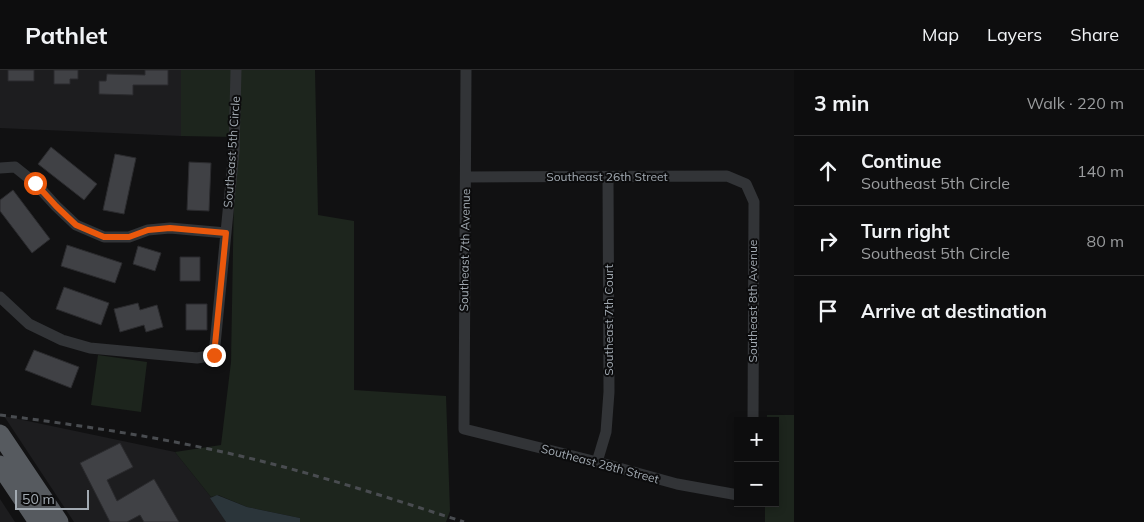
<!DOCTYPE html>
<html lang="en">
<head>
<meta charset="utf-8">
<style>
	body { margin:0; font-family:Mulish,sans-serif; background:#1b1b1c; color:#f1f3f6 }
	.controls { position:absolute; right:15px; bottom:15px; display:grid; overflow:hidden; border-radius:0px; box-shadow:0 2px 8px #0003 }
	.controls button { width:45px; height:45px; display:grid; place-items:center; padding:0; border:0; border-bottom:1px solid #2d2d2e; background:#0d0d0e; color:#f1f3f6; font:25px sans-serif }
	.scale { position:absolute; left:15px; bottom:12px; width:74px; box-sizing:border-box; padding-left:5px; border:2px solid #a2aab2; border-top:0; font-size:14px; line-height:18px; white-space:nowrap; color:#a2aab2; -webkit-text-stroke:4px #0c0c0d; paint-order:stroke }
	.stop { position:absolute; width:15px; height:15px; margin:-11px; border:4px solid #ea580c; border-radius:50%; background:#fff }
	.stop.end { background:#ea580c; border-color:#fff; box-shadow:0 1px 5px #0008 }
	.list { margin:0; padding:0; list-style:none }
	h2 { display:flex; justify-content:space-between; align-items:center; height:65px; margin:0; padding:0 20px; font-size:21px }
	h2 small { font-size:16px; font-weight:400; color:#9a9c9e }
	.list li { display:grid; grid-template-columns:32px 1fr auto; gap:15px; align-items:center; box-sizing:border-box; height:70px; padding:0 20px; border-top:1px solid #2d2d2e }
	.list b { display:block; font-size:19px; white-space:nowrap }
	.list p { margin:0; font-size:16px; white-space:nowrap; color:#9a9c9e }
	.list em { font-size:16px; font-style:normal; color:#9a9c9e }
	.icon { flex:none; width:28px; height:28px; fill:none; stroke:currentColor; stroke-width:2; stroke-linecap:round; stroke-linejoin:round }
	.map { position:relative; flex:none; width:794px; height:452px; overflow:hidden }
	header { display:flex; align-items:center; gap:30px; box-sizing:border-box; height:70px; padding:0 25px; background:#0d0d0e; border-bottom:1px solid #2d2d2e }
	header strong { font-size:24px }
	nav { display:flex; gap:28px; margin-inline-start:auto; font-size:18px }
	main { display:flex }
	aside { flex:1; background:#0d0d0e }
	.map>svg:first-child { display:block }
	.built { fill:#1d1d1f }
	.green { fill:#1d251d }
	.water { fill:#2b353a }
	.building { fill:#404145; stroke:#2b2b2e }
	.lines { fill:none; stroke-linecap:round; stroke-linejoin:round }
	.minor { stroke:#323437; stroke-width:11 }
	.trunk { stroke:#565a5f; stroke-width:19 }
	.rail { stroke:#494c50; stroke-width:3; stroke-dasharray:6 5; stroke-linecap:butt }
	.route { stroke:#ea580c; stroke-width:6 }
	.labels { text-anchor:middle; stroke-width:4; stroke-linejoin:round; paint-order:stroke }
	.street-label { font-size:12px; fill:#a2aab2; stroke:#0c0c0d }
</style>
</head>
<body>
<header>
<strong>Pathlet</strong>
<nav><a>Map</a><a>Layers</a><a>Share</a></nav>
</header>
<main>
<div class="map">
<svg width="794" height="452" viewBox="0 0 794 452">
	<rect width="100%" height="100%" fill="#111112"/>
	<!-- built -->
	<path class="built" d="M 0,0 L 181,0 L 181,66 L 0,58 Z
		M 4,346 L 175,382 L 211,427 L 226,452 L 74,452 Z
		M 0,429 L 15,452 L 0,452 Z"/>
	<!-- green -->
	<path class="green" d="M 181,0 L 315,0 L 318,145 L 354,151 L 354,320 L 446,326 L 450,441 L 446,452 L 300,452 L 300,448 L 247,437 L 218,425 L 211,427 L 175,382 L 221,375 L 231,292 L 235,67 L 181,66 Z
		M 98,285 L 147,292 L 141,342 L 91,335 Z
		M 767,345 L 794,345 L 794,452 L 765,452 L 765,433 L 775,433 L 775,351 L 767,351 Z"/>
	<!-- water -->
	<path class="water" d="M 217,425 L 247,437 L 300,448 L 300,452 L 226,452 L 210,428 Z"/>
	<!-- building -->
	<path class="building" d="M 8,0 L 34,0 L 34,11 L 8,11 Z
		M 54,0 L 78,0 L 78,9 L 70,9 L 70,14 L 54,14 Z
		M 145,0 L 168,0 L 168,15 L 133,15 L 133,25 L 99,24 L 99,11 L 106,11 L 107,4 L 145,5 Z
		M 51,77 L 97,114 L 84,130 L 38,94 Z
		M 115,84 L 136,88 L 124,144 L 103,140 Z
		M 189,92 L 211,93 L 209,141 L 187,140 Z
		M 13,120 L 50,169 L 32,183 L 0,141 L 0,130 Z
		M 67,175 L 122,193 L 115,213 L 61,196 Z
		M 138,176 L 161,183 L 155,201 L 133,194 Z
		M 180,187 L 200,187 L 200,211 L 180,211 Z
		M 64,217 L 109,233 L 101,255 L 56,239 Z
		M 138,233 L 140,240 L 157,235 L 163,257 L 146,262 L 144,255 L 120,262 L 114,239 Z
		M 186,234 L 207,234 L 207,260 L 186,260 Z
		M 34,280 L 79,297 L 71,318 L 25,300 Z
		M 120,373 L 133,397 L 107,410 L 117,431 L 154,409 L 179,452 L 144,452 L 140,445 L 127,452 L 110,452 L 80,393 Z"/>
	<g class="lines">
		<!-- minor -->
		<path class="minor" d="M 466,0 L 464,359 L 597,392 L 677,414 L 738,425
			M 0,98 L 15,97 L 35,113 L 56,136 L 76,155 L 104,167 L 129,167 L 148,160 L 170,158 L 226,163
			M 466,107 L 727,106 L 746,114 L 754,132 L 753,351
			M 0,227 L 29,254 L 62,270 L 90,278 L 197,288 L 214,285 L 234,81 L 236,0
			M 597,392 L 606,362 L 609,322 L 608,107"/>
		<!-- trunk -->
		<path class="trunk" d="M 0,364 L 59,452
			M 0,395 L 38,452"/>
		<!-- rail -->
		<path class="rail" d="M 0,345 C 70,354 140,364 209,379 C 295,397 380,425 464,452"/>
	</g>
	<g class="lines">
		<!-- route -->
		<path class="route" d="M 35,113 L 56,136 L 76,155 L 104,167 L 129,167 L 148,160 L 170,158 L 226,163 L 214,285"/>
	</g>
	<g class="labels">
		<!-- street labels -->
		<g class="street-label">
			<text transform="translate(232 82) rotate(-86)" y="4">Southeast 5th Circle</text>
			<text x="607" y="111">Southeast 26th Street</text>
			<text transform="translate(465 180) rotate(-89)" y="4">Southeast 7th Avenue</text>
			<text transform="translate(753 231) rotate(-90)" y="4">Southeast 8th Avenue</text>
			<text transform="translate(609 250) rotate(-90)" y="4">Southeast 7th Court</text>
			<text transform="translate(600 394) rotate(15)" y="4">Southeast 28th Street</text>
		</g>
	</g>
</svg>
<div class="controls">
<button>+</button>
<button>−</button>
</div>
<div class="scale">50 m</div>
<div class="stop" style="left:35px;top:113px"></div>
<div class="stop end" style="left:214px;top:285px"></div>
</div>
<aside>
<h2>3 min<small>Walk · 220 m</small></h2>
<ul class="list">
<li><svg class="icon" aria-label="ahead" viewBox="0 0 24 24"><path d="M12 20V5M6 11l6-6 6 6"/></svg><div><b>Continue</b><p>Southeast 5th Circle</p></div><em>140 m</em></li>
<li><svg class="icon" aria-label="right" viewBox="0 0 24 24"><path d="M7 20v-9h11M14 6l5 5-5 5"/></svg><div><b>Turn right</b><p>Southeast 5th Circle</p></div><em>80 m</em></li>
<li><svg class="icon" aria-label="arrive" viewBox="0 0 24 24"><path d="M6 21V4h12l-3 4 3 4H6"/></svg><div><b>Arrive at destination</b></div></li>
</ul>
</aside>
</main>
</body>
</html>
